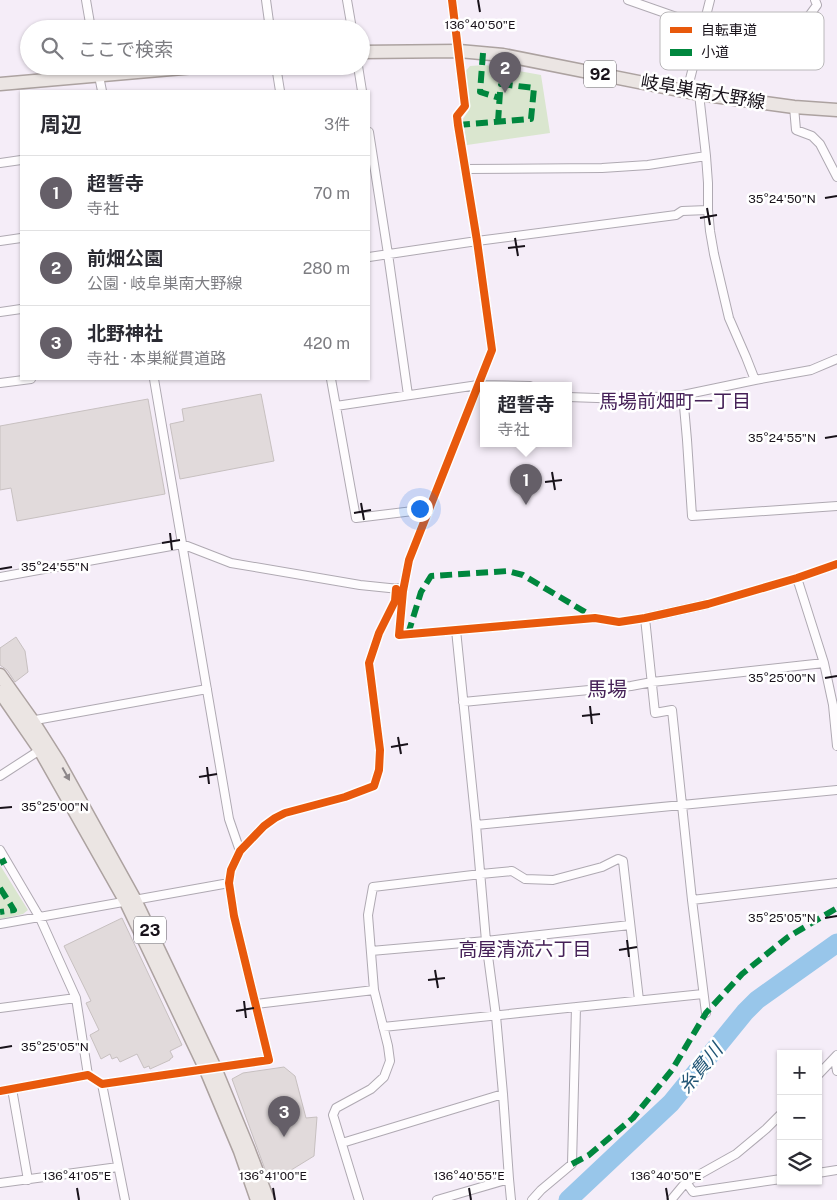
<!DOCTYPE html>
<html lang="ja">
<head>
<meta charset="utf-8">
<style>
	body { margin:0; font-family:"Public Sans","Noto Sans JP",sans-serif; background:#f2f2f3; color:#2b2b33 }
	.controls { position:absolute; right:15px; bottom:15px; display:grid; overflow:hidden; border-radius:0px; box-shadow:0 1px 4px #0004 }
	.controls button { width:45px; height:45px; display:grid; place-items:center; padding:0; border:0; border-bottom:1px solid #e1e1e2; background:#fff; color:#2b2b33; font:25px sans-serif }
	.you { position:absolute; left:419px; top:508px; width:18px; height:18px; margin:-12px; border:4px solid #fff; border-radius:50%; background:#1a73e8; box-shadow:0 0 0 8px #1a73e833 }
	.badge { display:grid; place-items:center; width:32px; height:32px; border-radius:50%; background:#655f68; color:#fff; font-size:16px; font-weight:700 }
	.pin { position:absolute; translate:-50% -41px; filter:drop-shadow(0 1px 2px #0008) }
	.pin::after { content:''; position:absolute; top:26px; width:18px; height:15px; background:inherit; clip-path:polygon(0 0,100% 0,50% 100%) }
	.popup { position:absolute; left:480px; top:382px; width:92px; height:65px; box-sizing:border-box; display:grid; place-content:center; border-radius:0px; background:#fff; filter:drop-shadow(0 1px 4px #0005); font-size:16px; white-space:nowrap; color:#7c7c81 }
	.popup b { font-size:19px; color:#2b2b33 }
	.popup::after { content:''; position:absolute; left:50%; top:100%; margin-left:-10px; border:10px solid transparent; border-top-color:#fff }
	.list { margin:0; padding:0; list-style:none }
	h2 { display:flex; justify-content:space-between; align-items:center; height:65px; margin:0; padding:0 20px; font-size:21px }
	h2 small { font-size:16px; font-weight:400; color:#7c7c81 }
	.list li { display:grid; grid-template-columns:32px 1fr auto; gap:15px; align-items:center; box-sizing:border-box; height:75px; padding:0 20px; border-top:1px solid #e1e1e2 }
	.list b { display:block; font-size:19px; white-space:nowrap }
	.list p { margin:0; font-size:16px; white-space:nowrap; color:#7c7c81 }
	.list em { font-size:16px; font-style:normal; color:#7c7c81 }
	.icon { flex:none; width:28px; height:28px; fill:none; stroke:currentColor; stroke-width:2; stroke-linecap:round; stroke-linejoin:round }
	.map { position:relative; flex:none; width:837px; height:1200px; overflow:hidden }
	.search { position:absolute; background:#fff; box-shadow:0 1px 4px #0004; left:20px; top:20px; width:350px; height:55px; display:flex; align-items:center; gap:12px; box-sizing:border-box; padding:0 18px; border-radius:28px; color:#7c7c81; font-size:19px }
	.panel { position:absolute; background:#fff; box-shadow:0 1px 4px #0004; left:20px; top:90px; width:350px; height:290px; border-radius:0px }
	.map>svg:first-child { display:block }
	.green { fill:#dae6cf }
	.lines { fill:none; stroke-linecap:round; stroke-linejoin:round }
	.river { stroke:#98c6ea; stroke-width:19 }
	.building { fill:#e1dadb; stroke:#c7c0c0 }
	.minor-casing { stroke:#afa9b2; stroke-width:10 }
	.primary-casing { stroke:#aca2a0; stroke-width:15 }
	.minor { stroke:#fefcfe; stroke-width:8 }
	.primary { stroke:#ebe5e3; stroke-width:12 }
	.quiet { stroke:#00873e; stroke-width:6; stroke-dasharray:12 6; stroke-linecap:butt }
	.cycleway-casing { stroke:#fff; stroke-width:11 }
	.cycleway { stroke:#e8590c; stroke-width:8 }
	.oneway { fill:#8c8689 }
	.ticks { fill:none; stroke:#18121a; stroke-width:2 }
	.labels { text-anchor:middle; stroke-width:5; stroke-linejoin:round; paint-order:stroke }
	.shield { fill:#fff; stroke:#5d595f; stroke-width:1 }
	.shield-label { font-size:16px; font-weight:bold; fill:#18121a }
	.street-label { font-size:18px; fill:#18121a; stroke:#fff }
	.neighbourhood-label { font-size:19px; fill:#452057; stroke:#fff }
	.water-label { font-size:19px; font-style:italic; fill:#215575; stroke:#fff }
	.quarter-label { font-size:20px; fill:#452057; stroke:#fff }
	.key { fill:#fff; stroke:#bab8ba; stroke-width:1 }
	.key-label { font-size:14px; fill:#18121a }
	.ticks-label { font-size:12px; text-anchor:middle; fill:#18121a; stroke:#fff; stroke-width:5; stroke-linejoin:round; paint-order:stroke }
</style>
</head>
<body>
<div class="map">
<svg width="837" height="1200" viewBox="0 0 837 1200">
	<rect width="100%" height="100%" fill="#f5edf8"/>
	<!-- green -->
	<path class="green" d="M 485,65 L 541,75 L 550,133 L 467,145 L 463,119 L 469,110 L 464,73 L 470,66 Z
		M 0,865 L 28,910 L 23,914 L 0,919 Z"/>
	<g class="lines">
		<!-- river -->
		<path class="river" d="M 568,1200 L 671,1103 L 745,1012 L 757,1000 L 837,943"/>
	</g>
	<!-- building -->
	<path class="building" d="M 261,394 L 274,461 L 180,479 L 170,424 L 184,421 L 182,409 Z
		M 148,399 L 165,494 L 17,521 L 11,488 L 0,490 L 0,426 Z
		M 16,637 L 25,651 L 28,672 L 15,682 L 7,670 L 0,665 L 0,648 Z
		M 122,918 L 182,1045 L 170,1051 L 173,1057 L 170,1059 L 170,1060 L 150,1069 L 149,1066 L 144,1068 L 137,1054 L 120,1062 L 117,1057 L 112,1059 L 110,1054 L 101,1059 L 90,1035 L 99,1030 L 86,1003 L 91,1001 L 64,946 Z
		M 284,1067 L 295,1076 L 306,1118 L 317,1117 L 314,1156 L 270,1183 L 232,1079 L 243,1073 Z"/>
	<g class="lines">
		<defs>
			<path id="minor" d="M 86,0 L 91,29
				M 266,0 L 270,29
				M 347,0 L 352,29
				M 452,0 L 465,106 L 457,116 L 458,125 L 477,241 L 492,350 L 409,560 L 403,591 L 399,635 L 595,618 L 619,622 L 645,618 L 708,604 L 797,578 L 837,564
				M 628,0 L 785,55 L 798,31 L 817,5 L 815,0
				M 97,66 L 102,91
				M 276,66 L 280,91
				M 358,66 L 362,91
				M 687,91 L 710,0
				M 699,94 L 706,156 L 708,183 L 708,210 L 710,231 L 714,254 L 729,318 L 746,357 L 755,380
				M 794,107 L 796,130 L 812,136 L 820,144 L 837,177
				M 369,132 L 388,254 L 408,395
				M 0,163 L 21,160
				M 465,169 L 602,168 L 648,165 L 706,156
				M 0,241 L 21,238
				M 369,257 L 477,241 L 676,215 L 682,211 L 708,210
				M 0,312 L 21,309
				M 154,379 L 229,819 L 240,851
				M 331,379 L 356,518 L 429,509
				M 0,383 L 31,379
				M 683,395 L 687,440 L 692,516 L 837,506
				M 568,397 L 626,399 L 683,395 L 755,380 L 811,370 L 837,359
				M 336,406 L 478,385 L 530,386
				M 0,577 L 182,544 L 231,563 L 360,585 L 399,589
				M 797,578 L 824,663 L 833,705 L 837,746
				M 645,618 L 655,713 L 672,710 L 692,900 L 706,1013
				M 456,630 L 476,825 L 837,790
				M 463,702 L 631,686 L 652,682 L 824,663
				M 30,721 L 207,689
				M 0,776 L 40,750
				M 476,825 L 486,941 L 496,1016 L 503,1094 L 509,1179 L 511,1200
				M 0,850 L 40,918 L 76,998 L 88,1075
				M 692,900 L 837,883
				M 0,924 L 229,883
				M 371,951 L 486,941 L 630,925
				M 256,1004 L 374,990
				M 0,1008 L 76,998
				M 383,1027 L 703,994
				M 835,1058 L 837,1071
				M 818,1075 L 837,1055
				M 102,1084 L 125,1200
				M 12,1089 L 28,1180
				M 0,1091 L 88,1075 L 102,1084 L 269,1060 L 234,916 L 229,883 L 231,870 L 240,851 L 264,826 L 275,818 L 285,813 L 345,797 L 374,786 L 379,770 L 380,750 L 369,663 L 379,633 L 395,601 L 397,588
				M 342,1143 L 503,1094
				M 818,1173 L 837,1170
				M 686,1182 L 693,1192 L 781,1179
				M 0,1183 L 118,1167
				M 359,1200 L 333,1115 L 336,1108 L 371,1089 L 384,1077 L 390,1061 L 388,1046 L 374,990 L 368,915 L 373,887 L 481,874 L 512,871 L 525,879 L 553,880 L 602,867 L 618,859 L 623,861 L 639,1000
				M 437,1200 L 509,1179
				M 532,1200 L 541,1190 L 572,1164 L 576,1007
				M 671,1200 L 686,1182 L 736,1154 L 766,1129 L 781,1114"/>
			<path id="primary" d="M 361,52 L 459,51 L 503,55 L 699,94 L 794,107 L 837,110
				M 0,84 L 206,66
				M 0,675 L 32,720 L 58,761 L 135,900 L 215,1068 L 248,1148 L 268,1200
				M 0,692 L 40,750 L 126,902 L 206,1070 L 240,1151 L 257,1200"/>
		</defs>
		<!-- minor casing -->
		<use href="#minor" class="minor-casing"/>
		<!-- primary casing -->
		<use href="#primary" class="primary-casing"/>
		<!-- minor -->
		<use href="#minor" class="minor"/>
		<!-- primary -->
		<use href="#primary" class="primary"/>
		<!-- quiet -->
		<path class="quiet" d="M 483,53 L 480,92 L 500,98
			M 498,122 L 500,92
			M 458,125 L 531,119 L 534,88 L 501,84 L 503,55
			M 408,634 L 421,592 L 431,576 L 508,571 L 523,575 L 595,618
			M 0,863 L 6,860
			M 0,888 L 14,910 L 0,912
			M 572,1164 L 589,1155 L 633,1118 L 672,1070 L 706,1013 L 742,974 L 788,937 L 837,908"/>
		<defs>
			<path id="cycleway" d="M 452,0 L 465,106 L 457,116 L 458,125 L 477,241 L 492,350 L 409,560 L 403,591 L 399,635 L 595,618 L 619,622 L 645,618 L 708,604 L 797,578 L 837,564
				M 0,1091 L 88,1075 L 102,1084 L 269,1060 L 234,916 L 229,883 L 231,870 L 240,851 L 264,826 L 275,818 L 285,813 L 345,797 L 374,786 L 379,770 L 380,750 L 369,663 L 379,633 L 395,601 L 396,589"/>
		</defs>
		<!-- cycleway casing -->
		<use href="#cycleway" class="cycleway-casing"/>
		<!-- cycleway -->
		<use href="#cycleway" class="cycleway"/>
	</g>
	<!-- one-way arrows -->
	<defs><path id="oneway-solid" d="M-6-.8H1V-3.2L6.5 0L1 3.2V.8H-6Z" transform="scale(1.25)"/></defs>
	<use class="oneway" href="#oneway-solid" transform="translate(66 774) rotate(61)"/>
	<!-- ticks -->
	<path class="ticks" d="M 478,0 L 480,12M 825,198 L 837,196M 707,208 L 710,225M 700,218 L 717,215M 515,238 L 518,256M 508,248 L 525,246M 825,438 L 837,436M 552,472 L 555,490M 545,482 L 562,480M 361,503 L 364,520M 354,513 L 371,510M 170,533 L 172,550M 162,543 L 180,540M 0,569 L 12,567M 825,678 L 837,676M 590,706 L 592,724M 582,716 L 600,714M 398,737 L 401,754M 391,747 L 408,744M 207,767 L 209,784M 199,777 L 217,774M 0,808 L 12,807M 825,918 L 837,916M 627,940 L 629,957M 619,950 L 637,947M 435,970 L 438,988M 428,980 L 445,978M 244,1001 L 246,1018M 236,1011 L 254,1008M 0,1048 L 12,1046M 77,1188 L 79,1200M 273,1188 L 275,1200M 469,1188 L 471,1200M 666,1188 L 668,1200"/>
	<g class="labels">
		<!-- shield labels -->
		<g class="shield">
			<rect x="584" y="60.5" width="32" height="27" rx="4"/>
			<rect x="134" y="916.5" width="32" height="27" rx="4"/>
		</g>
		<g class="shield-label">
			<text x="600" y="80">92</text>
			<text x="150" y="936">23</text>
		</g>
		<!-- street labels -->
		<g class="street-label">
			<text transform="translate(703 92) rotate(10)" y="6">岐阜巣南大野線</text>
		</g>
		<!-- neighbourhood labels -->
		<g class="neighbourhood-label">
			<text x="675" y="408">馬場前畑町一丁目</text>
			<text x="525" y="956">高屋清流六丁目</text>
		</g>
		<!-- water labels -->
		<g class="water-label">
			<text transform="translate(700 1068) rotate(-51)" y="7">糸貫川</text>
		</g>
		<!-- quarter labels -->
		<g class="quarter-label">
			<text x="607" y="696">馬場</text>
		</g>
	</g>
	<!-- legend -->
	<rect x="660" y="12" width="164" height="58" rx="8" class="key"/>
	<rect x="670" y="27" width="22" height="6" fill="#e8590c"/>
	<rect x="670" y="49" width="22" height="7" fill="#00873e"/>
	<g class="key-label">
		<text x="701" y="35">自転車道</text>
		<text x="701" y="57">小道</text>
	</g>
	<g class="ticks-label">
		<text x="480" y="29">136°40'50"E</text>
		<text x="782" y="203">35°24'50"N</text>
		<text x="782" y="442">35°24'55"N</text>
		<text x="55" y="571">35°24'55"N</text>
		<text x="782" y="682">35°25'00"N</text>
		<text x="55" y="811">35°25'00"N</text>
		<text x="782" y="922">35°25'05"N</text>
		<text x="55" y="1051">35°25'05"N</text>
		<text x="77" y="1180">136°41'05"E</text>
		<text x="273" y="1180">136°41'00"E</text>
		<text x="469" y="1180">136°40'55"E</text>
		<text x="666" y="1180">136°40'50"E</text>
	</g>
</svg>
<div class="controls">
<button>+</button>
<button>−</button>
<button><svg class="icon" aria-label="layers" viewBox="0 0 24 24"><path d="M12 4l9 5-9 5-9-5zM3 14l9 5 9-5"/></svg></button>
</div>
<div class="you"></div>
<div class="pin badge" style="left:526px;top:505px">1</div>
<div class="popup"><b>超誓寺</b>寺社</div>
<div class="pin badge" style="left:505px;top:93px">2</div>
<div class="pin badge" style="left:284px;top:1137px">3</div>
<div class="search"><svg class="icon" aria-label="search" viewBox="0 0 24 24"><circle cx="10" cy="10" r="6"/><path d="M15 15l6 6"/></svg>ここで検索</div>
<section class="panel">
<h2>周辺<small>3件</small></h2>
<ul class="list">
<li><span class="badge">1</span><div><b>超誓寺</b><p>寺社</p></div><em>70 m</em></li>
<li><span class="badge">2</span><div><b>前畑公園</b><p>公園 · 岐阜巣南大野線</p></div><em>280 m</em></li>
<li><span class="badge">3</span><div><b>北野神社</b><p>寺社 · 本巣縦貫道路</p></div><em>420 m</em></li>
</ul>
</section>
</div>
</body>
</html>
